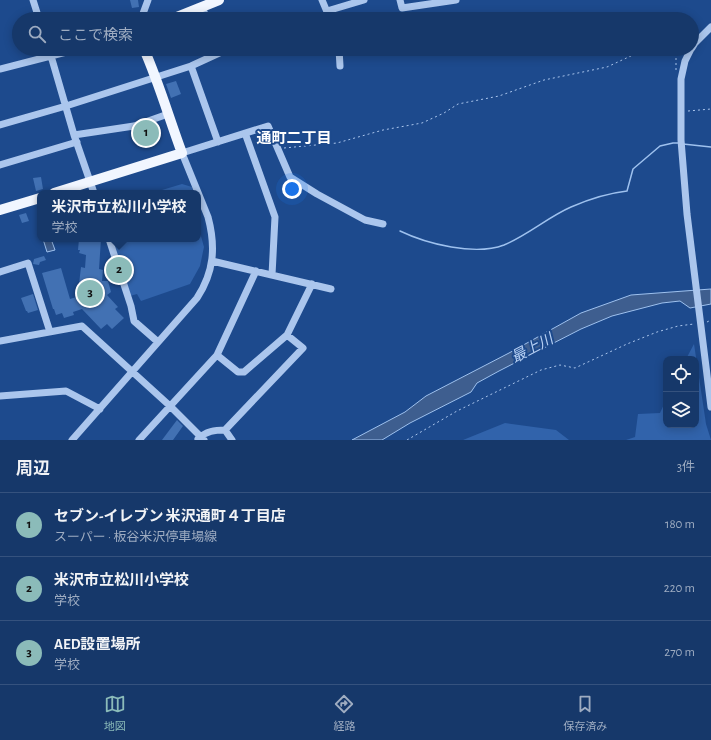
<!DOCTYPE html>
<html lang="ja">
<head>
<meta charset="utf-8">
<style>
	body { margin:0; font-family:"Alegreya Sans","Noto Sans JP",sans-serif; background:#234372; color:#f1f3f6 }
	.controls { position:absolute; right:12px; bottom:12px; display:grid; overflow:hidden; border-radius:8px; box-shadow:0 2px 10px #0003 }
	.controls button { width:36px; height:36px; display:grid; place-items:center; padding:0; border:0; border-bottom:1px solid #35527e; background:#16386a; color:#f1f3f6; font:20px sans-serif }
	.you { position:absolute; left:292px; top:189px; width:14px; height:14px; margin:-10px; border:3px solid #fff; border-radius:50%; background:#1a73e8; box-shadow:0 0 0 6px #1a73e833 }
	.badge { display:grid; place-items:center; width:26px; height:26px; border-radius:50%; background:#8bbbb9; color:#111; font-size:13px; font-weight:700 }
	.pin { position:absolute; translate:-50% -50%; border:2px solid #fff; box-shadow:0 1px 4px #0006 }
	.popup { position:absolute; left:37px; top:190px; width:164px; height:52px; box-sizing:border-box; display:grid; place-content:center; border-radius:8px; background:#16386a; filter:drop-shadow(0 1px 3px #0005); font-size:13px; white-space:nowrap; color:#9eacc1 }
	.popup b { font-size:15px; color:#f1f3f6 }
	.popup::after { content:''; position:absolute; left:50%; top:100%; margin-left:-8px; border:8px solid transparent; border-top-color:#16386a }
	.list { margin:0; padding:0; list-style:none }
	h2 { display:flex; justify-content:space-between; align-items:center; height:52px; margin:0; padding:0 16px; font-size:17px }
	h2 small { font-size:13px; font-weight:400; color:#9eacc1 }
	.list li { display:grid; grid-template-columns:26px 1fr auto; gap:12px; align-items:center; box-sizing:border-box; height:64px; padding:0 16px; border-top:1px solid #35527e }
	.list b { display:block; font-size:15px; white-space:nowrap }
	.list p { margin:0; font-size:13px; white-space:nowrap; color:#9eacc1 }
	.list em { font-size:13px; font-style:normal; color:#9eacc1 }
	.icon { flex:none; width:22px; height:22px; fill:none; stroke:currentColor; stroke-width:2; stroke-linecap:round; stroke-linejoin:round }
	.map { position:relative; flex:none; width:711px; height:440px; overflow:hidden }
	.search { position:absolute; background:#16386a; box-shadow:0 2px 10px #0003; left:12px; right:12px; top:12px; height:44px; display:flex; align-items:center; gap:10px; box-sizing:border-box; padding:0 14px; border-radius:22px; color:#9eacc1; font-size:15px }
	.sheet { height:244px; background:#16386a }
	nav { display:flex; justify-content:space-around; align-items:center; box-sizing:border-box; height:56px; border-top:1px solid #35527e; background:#16386a; font-size:11px; color:#9eacc1 }
	nav a { display:grid; justify-items:center; gap:2px }
	nav .on { color:#8bbbb9 }
	.map>svg:first-child { display:block }
	.green { fill:#3163ab }
	.water { fill:#3e5e8f; stroke:#9ec1ee }
	.lines { fill:none; stroke-linecap:round; stroke-linejoin:round }
	.stream { stroke:#9ec1ee; stroke-width:1.5 }
	.building { fill:#4271b3 }
	.path { stroke:#abc6ed; stroke-width:1; stroke-dasharray:2 3; stroke-linecap:butt }
	.minor { stroke:#abc6ed; stroke-width:7 }
	.major { stroke:#f1f6ff; stroke-width:10 }
	.labels { text-anchor:middle; stroke-width:4; stroke-linejoin:round; paint-order:stroke }
	.neighbourhood-label { font-size:15px; font-weight:bold; fill:#fff; stroke:#1d4a8d }
	.water-label { font-size:15px; font-style:italic; fill:#b7d0f4; stroke:#1d4a8d }
</style>
</head>
<body>
<div class="map">
<svg width="711" height="440" viewBox="0 0 711 440">
	<rect width="100%" height="100%" fill="#1d4a8d"/>
	<!-- green -->
	<path class="green" d="M 182,184 L 192,187 L 194,193 L 152,193 Z
		M 198,225 L 204,247 L 200,266 L 190,284 L 141,301 L 137,294 L 130,296 L 112,239 L 198,239 Z
		M 694,344 L 706,424 L 711,440 L 626,440 L 635,437 L 638,414 L 660,413 L 666,400 L 666,425 L 696,425 L 696,359 L 686,359 Z
		M 505,423 L 556,430 L 569,440 L 463,440 Z"/>
	<!-- water -->
	<path class="water" d="M 43,239 L 51,239 L 55,250 L 47,252 Z
		M 711,289 L 711,304 L 690,308 L 680,301 L 662,303 L 612,316 L 581,329 L 499,371 L 477,383 L 471,392 L 410,423 L 382,440 L 352,440 L 405,412 L 426,396 L 509,353 L 581,313 L 631,295 Z"/>
	<g class="lines">
		<!-- stream -->
		<path class="stream" d="M 683,144 L 711,147
			M 400,231 C 427,244 475,256 504,245 C 528,235 548,217 571,207 C 587,200 610,193 627,191 L 633,169 L 660,146 L 673,143 L 679,143"/>
	</g>
	<!-- building -->
	<path class="building" d="M 130,0 L 138,0 L 139,7 L 132,8 Z
		M 155,49 L 174,49 L 158,56 Z
		M 176,81 L 181,94 L 171,98 L 166,84 Z
		M 153,124 L 157,136 L 138,142 L 135,131 Z
		M 41,177 L 43,189 L 36,191 L 33,178 Z
		M 26,213 L 29,221 L 22,223 L 19,215 Z
		M 79,239 L 101,239 L 99,269 L 103,270 L 102,281 L 108,281 L 111,292 L 107,295 L 118,307 L 115,309 L 124,318 L 112,329 L 107,324 L 101,329 L 82,309 L 73,312 L 74,315 L 64,318 L 62,313 L 56,315 L 54,309 L 53,309 L 42,273 L 61,268 L 70,299 L 83,295 L 80,284 L 79,284 L 81,267 L 85,268 L 86,255 L 79,253 L 80,250 L 78,250 Z
		M 44,256 L 46,260 L 40,262 L 39,265 L 33,264 L 34,259 Z
		M 33,294 L 38,310 L 28,313 L 27,311 L 26,311 L 21,298 Z
		M 177,420 L 183,426 L 173,440 L 162,440 Z"/>
	<g class="lines">
		<!-- path -->
		<path class="path" d="M 676,70 L 676,49
			M 688,111 L 711,109
			M 284,148 L 337,143 L 383,130 L 422,123 L 444,113 L 458,104 L 499,96 L 544,80 L 607,67 L 646,49
			M 707,322 L 711,320
			M 407,440 L 457,411 L 541,370 L 560,365 L 575,368 L 627,344 L 657,332 L 678,326 L 694,324"/>
		<!-- minor -->
		<path class="minor" d="M 33,0 L 39,19
			M 322,0 L 330,19
			M 400,0 L 402,8 L 456,0
			M 202,7 L 207,19
			M 327,11 L 364,0
			M 141,19 L 148,0
			M 692,48 L 695,43 L 711,27
			M 49,49 L 74,135 L 94,193
			M 339,49 L 340,66
			M 691,49 L 685,61 L 681,79 L 681,140 L 687,214 L 711,407
			M 191,66 L 218,142
			M 0,69 L 78,49
			M 0,125 L 66,106 L 191,66 L 228,49
			M 245,133 L 275,217 L 272,275
			M 74,135 L 134,126 L 168,114
			M 0,165 L 77,142
			M 109,239 L 131,306 L 134,321 L 158,342
			M 212,261 L 331,289
			M 0,272 L 28,263 L 50,332
			M 0,341 L 82,326 L 170,406 L 204,440
			M 217,355 L 238,372 L 244,372 L 287,335 L 312,284
			M 0,396 L 66,391 L 100,409
			M 225,430 L 232,440
			M 198,439 C 206,431 215,430 225,430 L 303,348 L 287,335
			M 72,440 L 197,298 C 214,272 216,247 208,217 L 182,153 L 268,126 L 290,177 L 317,194 L 365,220 L 383,224
			M 139,440 L 217,355 L 256,271"/>
		<!-- major -->
		<path class="major" d="M 172,19 L 219,0
			M 54,193 L 182,153 C 169,118 159,83 144,49
			M 0,210 L 40,198"/>
	</g>
	<g class="labels">
		<!-- neighbourhood labels -->
		<g class="neighbourhood-label">
			<text x="294" y="143">通町二丁目</text>
		</g>
		<!-- water labels -->
		<g class="water-label">
			<text transform="translate(532 348) rotate(-28)" y="5">最上川</text>
		</g>
	</g>
</svg>
<div class="controls">
<button><svg class="icon" aria-label="locate" viewBox="0 0 24 24"><circle cx="12" cy="12" r="6"/><path d="M12 2v4M12 18v4M2 12h4M18 12h4"/></svg></button>
<button><svg class="icon" aria-label="layers" viewBox="0 0 24 24"><path d="M12 4l9 5-9 5-9-5zM3 14l9 5 9-5"/></svg></button>
</div>
<div class="you"></div>
<div class="pin badge" style="left:146px;top:133px">1</div>
<div class="pin badge" style="left:119px;top:270px">2</div>
<div class="popup"><b>米沢市立松川小学校</b>学校</div>
<div class="pin badge" style="left:90px;top:293px">3</div>
<div class="search"><svg class="icon" aria-label="search" viewBox="0 0 24 24"><circle cx="10" cy="10" r="6"/><path d="M15 15l6 6"/></svg>ここで検索</div>
</div>
<section class="sheet">
<h2>周辺<small>3件</small></h2>
<ul class="list">
<li><span class="badge">1</span><div><b>セブン-イレブン 米沢通町４丁目店</b><p>スーパー · 板谷米沢停車場線</p></div><em>180 m</em></li>
<li><span class="badge">2</span><div><b>米沢市立松川小学校</b><p>学校</p></div><em>220 m</em></li>
<li><span class="badge">3</span><div><b>AED設置場所</b><p>学校</p></div><em>270 m</em></li>
</ul>
</section>
<nav>
<a class="on"><svg class="icon" aria-label="map" viewBox="0 0 24 24"><path d="M3 6l6-2 6 2 6-2v14l-6 2-6-2-6 2zM9 4v14M15 6v14"/></svg>地図</a>
<a><svg class="icon" aria-label="directions" viewBox="0 0 24 24"><path d="M12 3l9 9-9 9-9-9zM9 14v-3h6M13 9l2 2-2 2"/></svg>経路</a>
<a><svg class="icon" aria-label="saved" viewBox="0 0 24 24"><path d="M7 4h10v16l-5-4-5 4z"/></svg>保存済み</a>
</nav>
</body>
</html>
